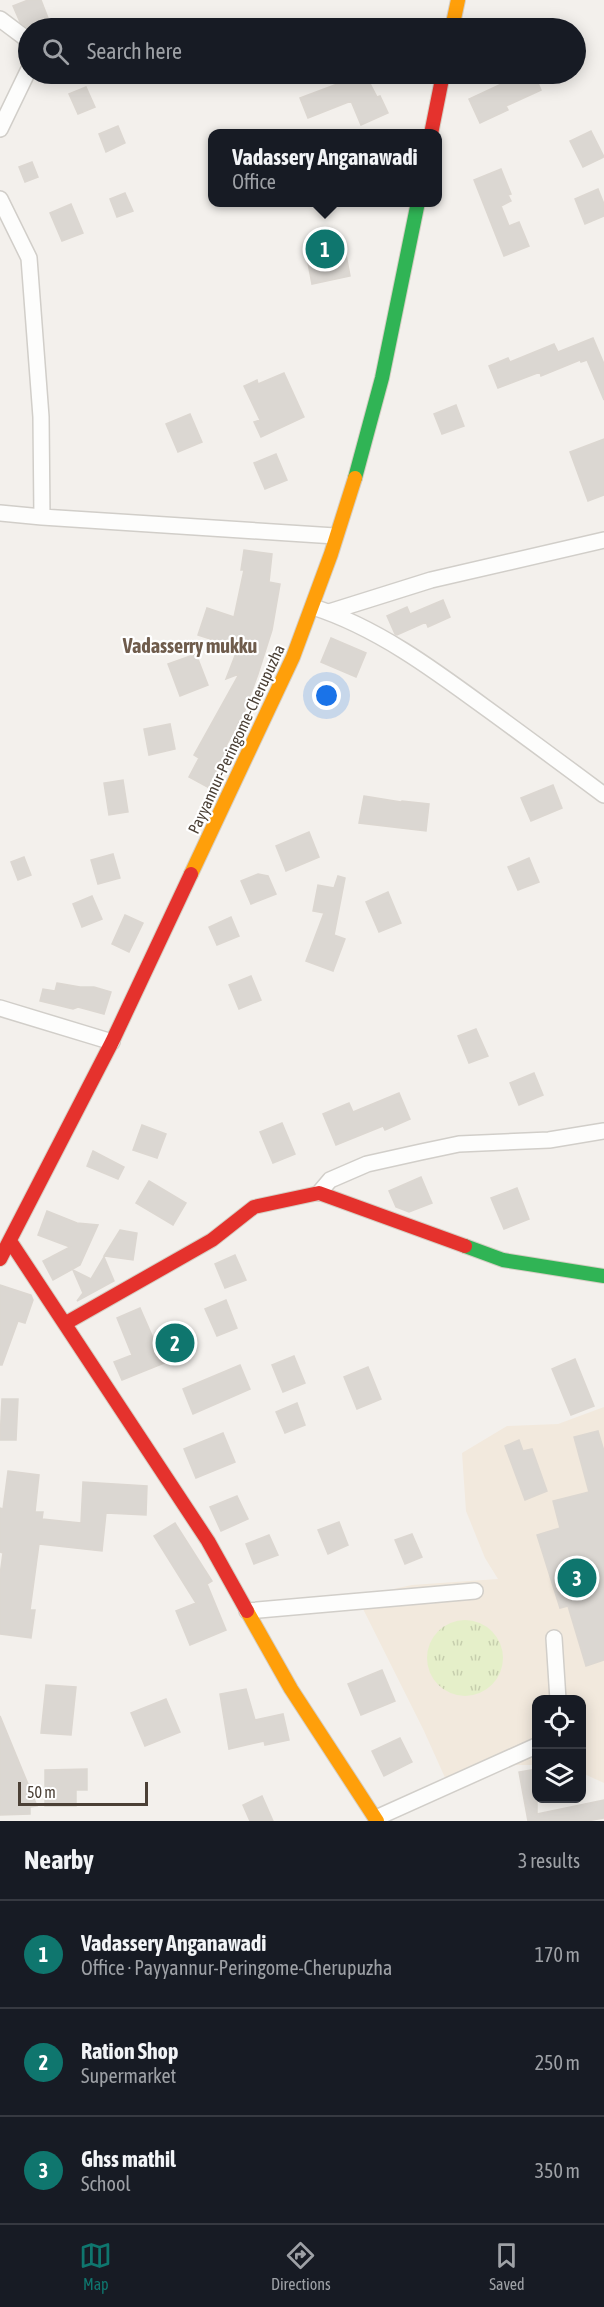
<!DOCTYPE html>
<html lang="en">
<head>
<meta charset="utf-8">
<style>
	body { margin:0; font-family:"Asap Condensed",sans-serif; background:#242831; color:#f1f3f6 }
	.controls { position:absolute; right:18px; bottom:18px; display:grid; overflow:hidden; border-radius:12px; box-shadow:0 3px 15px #0003 }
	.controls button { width:54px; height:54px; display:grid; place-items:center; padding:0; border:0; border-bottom:2px solid #363941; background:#171b24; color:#f1f3f6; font:30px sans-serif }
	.scale { position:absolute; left:18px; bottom:15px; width:130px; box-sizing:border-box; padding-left:6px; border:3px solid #4b4036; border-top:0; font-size:16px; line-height:21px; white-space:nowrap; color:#4b4036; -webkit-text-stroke:4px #fff; paint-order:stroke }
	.you { position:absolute; left:327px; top:696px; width:21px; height:21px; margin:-15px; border:4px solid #fff; border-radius:50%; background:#1a73e8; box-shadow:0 0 0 9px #1a73e833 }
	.badge { display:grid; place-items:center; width:39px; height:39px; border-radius:50%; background:#0f766e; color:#fff; font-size:20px; font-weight:700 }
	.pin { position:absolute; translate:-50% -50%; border:3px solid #fff; box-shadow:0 2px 6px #0006 }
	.popup { position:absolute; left:208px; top:129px; width:234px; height:78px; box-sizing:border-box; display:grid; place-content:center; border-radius:12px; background:#171b24; filter:drop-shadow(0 2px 4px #0005); font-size:20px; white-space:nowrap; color:#9ea1a6 }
	.popup b { font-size:22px; color:#f1f3f6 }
	.popup::after { content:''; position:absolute; left:50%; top:100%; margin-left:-12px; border:12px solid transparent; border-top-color:#171b24 }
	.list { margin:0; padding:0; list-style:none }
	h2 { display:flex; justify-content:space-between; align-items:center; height:78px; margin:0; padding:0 24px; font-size:26px }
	h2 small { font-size:20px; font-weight:400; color:#9ea1a6 }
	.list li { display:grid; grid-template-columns:39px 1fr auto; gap:18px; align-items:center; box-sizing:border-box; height:108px; padding:0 24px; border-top:2px solid #363941 }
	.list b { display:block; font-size:22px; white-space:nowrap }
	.list p { margin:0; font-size:20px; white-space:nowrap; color:#9ea1a6 }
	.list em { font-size:20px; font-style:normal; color:#9ea1a6 }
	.icon { flex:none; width:33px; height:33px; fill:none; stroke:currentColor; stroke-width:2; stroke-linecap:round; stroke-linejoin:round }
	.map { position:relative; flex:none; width:604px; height:1821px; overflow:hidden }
	.search { position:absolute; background:#171b24; box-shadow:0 3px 15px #0003; left:18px; right:18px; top:18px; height:66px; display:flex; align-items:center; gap:15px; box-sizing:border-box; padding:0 21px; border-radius:33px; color:#9ea1a6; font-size:22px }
	.sheet { height:402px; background:#171b24 }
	nav { display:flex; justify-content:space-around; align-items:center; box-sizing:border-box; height:84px; border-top:2px solid #363941; background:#171b24; font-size:16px; color:#9ea1a6 }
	nav a { display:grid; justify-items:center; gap:3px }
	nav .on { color:#0f766e }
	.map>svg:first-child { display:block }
	.education { fill:#f2e9dd }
	.grass { fill:url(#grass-tufts) }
	.building { fill:#dbd7d2; stroke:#dcd7d1; stroke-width:1.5 }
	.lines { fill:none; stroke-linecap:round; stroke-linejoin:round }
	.street-casing { stroke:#d1cec9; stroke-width:18 }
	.fast-casing { stroke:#d5cec3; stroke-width:16 }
	.slow-casing { stroke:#d5cec3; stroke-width:16 }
	.jam-casing { stroke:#d5cec3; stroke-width:16 }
	.street { stroke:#fdfdfc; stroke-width:15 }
	.fast { stroke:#30b455; stroke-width:14 }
	.slow { stroke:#ff9f0a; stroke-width:14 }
	.jam { stroke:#e5322d; stroke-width:14 }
	.labels { text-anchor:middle; stroke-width:4.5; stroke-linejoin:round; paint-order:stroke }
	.street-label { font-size:16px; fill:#4b4036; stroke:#fff }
	.quarter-label { font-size:20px; font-weight:bold; fill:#6f5c4c; stroke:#fff }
</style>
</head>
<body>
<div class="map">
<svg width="604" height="1821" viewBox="0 0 604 1821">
	<defs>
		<pattern id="grass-tufts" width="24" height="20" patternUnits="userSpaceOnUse" patternTransform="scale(1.5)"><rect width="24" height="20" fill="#e5efc9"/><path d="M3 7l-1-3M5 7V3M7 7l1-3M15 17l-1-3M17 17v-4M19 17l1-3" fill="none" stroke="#c6cead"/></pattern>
	</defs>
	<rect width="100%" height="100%" fill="#f3f0ec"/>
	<!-- education -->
	<path class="education" d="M 604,1407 L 604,1783 L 582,1773 L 582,1700 L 536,1700 L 536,1765 L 515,1765 L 447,1782 L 424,1731 L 357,1597 L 412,1585 L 498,1579 L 485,1558 L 466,1511 L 462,1453 L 507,1426 L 558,1424 Z"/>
	<!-- grass -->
	<path class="grass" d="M427 1658a38 38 0 1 1 76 0a38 38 0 1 1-76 0Z"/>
	<!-- building -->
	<path class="building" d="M 28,0 L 41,0 L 48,18 L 27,27 L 20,22 L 13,6 Z
		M 335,74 L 365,74 L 377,97 L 380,96 L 388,113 L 361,125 L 351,101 L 308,118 L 300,98 L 340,83 Z
		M 507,74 L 534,74 L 541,90 L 506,106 L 508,110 L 480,123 L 469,99 L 510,80 Z
		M 86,87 L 95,107 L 78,114 L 69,94 Z
		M 118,126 L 125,143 L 106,152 L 99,134 Z
		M 591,131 L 604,157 L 583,167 L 570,141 Z
		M 32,162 L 38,177 L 25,182 L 19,167 Z
		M 501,169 L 511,194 L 508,195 L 511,201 L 501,206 L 509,226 L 519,222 L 529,246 L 504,256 L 474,180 Z
		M 598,189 L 604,204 L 604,216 L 585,224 L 575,199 Z
		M 125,193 L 133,211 L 117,217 L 110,199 Z
		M 71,204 L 83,233 L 62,241 L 50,213 Z
		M 343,239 L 350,276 L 312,284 L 305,247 Z
		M 593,338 L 604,364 L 604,400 L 587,360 L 581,362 L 580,360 L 541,376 L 540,372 L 498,388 L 489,366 L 508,358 L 510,362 L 554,344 L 558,352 Z
		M 284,373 L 304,417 L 261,437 L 254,422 L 260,420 L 244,386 L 257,380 L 258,384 Z
		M 456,405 L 464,426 L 442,434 L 434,414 Z
		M 190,414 L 202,442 L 178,452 L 166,424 Z
		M 604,439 L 604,495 L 588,501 L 570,452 Z
		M 276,454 L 287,480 L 265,489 L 254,463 Z
		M 244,550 L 272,554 L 269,582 L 280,584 L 272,630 L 258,674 L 244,713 L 226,746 L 229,748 L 215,773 L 221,776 L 213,790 L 189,777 L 199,758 L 194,755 L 239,674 L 226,679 L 238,648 L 198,635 L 207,608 L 234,617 L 244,570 L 241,570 Z
		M 443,600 L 450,617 L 428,627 L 426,622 L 397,635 L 395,634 L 387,616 L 407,607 L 410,614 Z
		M 331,638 L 366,653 L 356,677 L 321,662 Z
		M 196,654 L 208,685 L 180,696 L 168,664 Z
		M 170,724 L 175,749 L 149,755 L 144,729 Z
		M 123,780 L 128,812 L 109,815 L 104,783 Z
		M 553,785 L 562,808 L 531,821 L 521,798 Z
		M 364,796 L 401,802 L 402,801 L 429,804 L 426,831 L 359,823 Z
		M 309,832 L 319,857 L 286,871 L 276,846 Z
		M 113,854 L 120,878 L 98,884 L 91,860 Z
		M 24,857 L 31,875 L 18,880 L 11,862 Z
		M 529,858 L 539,882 L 518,890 L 508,867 Z
		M 258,874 L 268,876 L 276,894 L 251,904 L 241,881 Z
		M 338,876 L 345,878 L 334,935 L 345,939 L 333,971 L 306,961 L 324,913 L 313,911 L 318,885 L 334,888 Z
		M 388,892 L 401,923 L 379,932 L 366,902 Z
		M 92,896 L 102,919 L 82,927 L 73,904 Z
		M 125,915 L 143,923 L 129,952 L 112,944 Z
		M 231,917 L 239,936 L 217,945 L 209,927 Z
		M 251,976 L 261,1000 L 239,1009 L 229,985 Z
		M 57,983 L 80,987 L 94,987 L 111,992 L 104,1014 L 78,1007 L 73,1009 L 40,1001 L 43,989 L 55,991 Z
		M 476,1029 L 488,1056 L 469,1063 L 458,1036 Z
		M 534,1073 L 543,1095 L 519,1105 L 510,1083 Z
		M 399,1093 L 410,1119 L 385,1130 L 383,1126 L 336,1145 L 323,1114 L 349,1103 L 353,1112 Z
		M 282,1123 L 295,1154 L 273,1163 L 260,1132 Z
		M 142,1125 L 166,1134 L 157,1158 L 133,1150 Z
		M 93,1151 L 124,1167 L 118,1179 L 87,1166 Z
		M 421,1177 L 432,1203 L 409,1212 L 396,1207 L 389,1191 Z
		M 149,1181 L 186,1203 L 173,1225 L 136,1203 Z
		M 517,1188 L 529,1219 L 504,1229 L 491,1198 Z
		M 47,1211 L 77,1223 L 98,1225 L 80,1265 L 53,1280 L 43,1261 L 70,1247 L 38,1235 Z
		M 120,1230 L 137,1233 L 133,1260 L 104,1256 Z
		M 235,1255 L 246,1280 L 225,1288 L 215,1264 Z
		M 104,1257 L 114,1281 L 77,1301 L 83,1293 L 73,1270 L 91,1279 Z
		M 0,1285 L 31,1295 L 33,1300 L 25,1323 L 18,1321 L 2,1365 L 0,1365 Z
		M 226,1300 L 237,1328 L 217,1336 L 205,1309 Z
		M 140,1308 L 164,1363 L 122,1380 L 114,1362 L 132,1355 L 117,1318 Z
		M 294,1356 L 305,1383 L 283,1392 L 272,1365 Z
		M 575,1359 L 594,1406 L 571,1415 L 552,1369 Z
		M 240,1365 L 250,1389 L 193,1414 L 183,1389 Z
		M 368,1367 L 381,1399 L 357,1409 L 344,1377 Z
		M 2,1399 L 18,1399 L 16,1440 L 0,1440 Z
		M 297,1403 L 305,1425 L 285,1433 L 276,1412 Z
		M 598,1431 L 604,1451 L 604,1660 L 586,1666 L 568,1606 L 560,1608 L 537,1535 L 560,1528 L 553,1501 L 589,1492 L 574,1437 Z
		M 223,1433 L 235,1462 L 196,1478 L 184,1449 Z
		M 519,1440 L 523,1451 L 532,1449 L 547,1491 L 525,1500 L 505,1446 Z
		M 8,1471 L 39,1475 L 35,1512 L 43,1512 L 42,1519 L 81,1523 L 83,1482 L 147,1486 L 146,1515 L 106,1513 L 102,1551 L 39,1544 L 30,1610 L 35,1610 L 31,1638 L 0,1634 L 0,1575 L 3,1553 L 0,1552 L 0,1508 L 3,1509 Z
		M 237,1496 L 248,1519 L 221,1531 L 210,1507 Z
		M 339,1522 L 348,1545 L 328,1554 L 318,1530 Z
		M 175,1523 L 212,1581 L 207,1584 L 226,1630 L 190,1645 L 176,1611 L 196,1603 L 154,1536 Z
		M 412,1534 L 422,1557 L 405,1564 L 395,1540 Z
		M 269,1535 L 278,1555 L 254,1564 L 246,1544 Z
		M 382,1670 L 395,1701 L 361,1715 L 348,1684 Z
		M 46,1685 L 76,1687 L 71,1735 L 41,1733 Z
		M 246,1689 L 255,1720 L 283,1714 L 289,1740 L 265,1745 L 264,1741 L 229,1749 L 220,1694 Z
		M 166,1699 L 180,1732 L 145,1746 L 131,1713 Z
		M 0,1716 L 37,1806 L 30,1807 L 30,1814 L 0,1815 Z
		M 400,1738 L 412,1762 L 384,1776 L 372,1751 Z
		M 87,1769 L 87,1790 L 76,1790 L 76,1806 L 45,1806 L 45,1770 Z
		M 537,1769 L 537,1814 L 604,1800 L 604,1818 L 587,1821 L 528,1821 L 519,1772 Z
		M 262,1796 L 273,1821 L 250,1821 L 243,1805 Z"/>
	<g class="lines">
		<defs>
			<path id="street" d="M 0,19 L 28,40
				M 0,129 L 28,71
				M 0,199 L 29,258 L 41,417 L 42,517
				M 0,513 L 42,517 L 335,536
				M 313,607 C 376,627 433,669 486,708 C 526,737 565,766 604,795
				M 329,612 L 431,580 L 604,540
				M 0,1008 L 112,1042
				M 319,1193 L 330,1180 L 367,1164 L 421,1152 L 459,1144 L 549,1140 L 604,1131
				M 247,1611 L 475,1591
				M 554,1638 L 558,1700
				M 376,1818 L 536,1746"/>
			<path id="fast" d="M 355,478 L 382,378 L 418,202
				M 465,1246 L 503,1260 L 604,1276"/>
			<path id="slow" d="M 452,28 L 458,0
				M 191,874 L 293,657 L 331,554 L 355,478
				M 247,1611 L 291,1689 L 377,1821"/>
			<path id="jam" d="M 431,134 L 443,74
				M 10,1241 L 208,1541 L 247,1611
				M 0,1259 L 112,1042 L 191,874
				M 66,1323 L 212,1240 L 254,1207 L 319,1193 L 465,1246"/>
		</defs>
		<!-- street casing -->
		<use href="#street" class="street-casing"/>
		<!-- fast casing -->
		<use href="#fast" class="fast-casing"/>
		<!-- slow casing -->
		<use href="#slow" class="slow-casing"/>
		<!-- jam casing -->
		<use href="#jam" class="jam-casing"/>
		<!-- street -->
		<use href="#street" class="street"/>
		<!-- fast -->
		<use href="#fast" class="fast"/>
		<!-- slow -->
		<use href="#slow" class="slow"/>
		<!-- jam -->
		<use href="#jam" class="jam"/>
	</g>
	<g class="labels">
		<!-- street labels -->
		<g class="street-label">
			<text transform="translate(236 739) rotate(-65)" y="6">Payyannur-Peringome-Cherupuzha</text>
		</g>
		<!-- quarter labels -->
		<g class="quarter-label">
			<text x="190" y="653">Vadasserry mukku</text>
		</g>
	</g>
</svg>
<div class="controls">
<button><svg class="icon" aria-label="locate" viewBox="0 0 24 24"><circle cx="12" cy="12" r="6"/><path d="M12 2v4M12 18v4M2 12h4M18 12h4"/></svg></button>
<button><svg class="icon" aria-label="layers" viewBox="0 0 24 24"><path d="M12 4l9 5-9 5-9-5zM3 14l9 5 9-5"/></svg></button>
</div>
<div class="scale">50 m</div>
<div class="you"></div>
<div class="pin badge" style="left:325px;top:249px">1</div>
<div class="popup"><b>Vadassery Anganawadi</b>Office</div>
<div class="pin badge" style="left:175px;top:1343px">2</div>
<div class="pin badge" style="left:577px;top:1578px">3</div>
<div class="search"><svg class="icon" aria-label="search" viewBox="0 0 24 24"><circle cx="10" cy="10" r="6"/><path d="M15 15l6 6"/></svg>Search here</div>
</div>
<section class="sheet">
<h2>Nearby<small>3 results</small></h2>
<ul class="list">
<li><span class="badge">1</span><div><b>Vadassery Anganawadi</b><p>Office · Payyannur-Peringome-Cherupuzha</p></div><em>170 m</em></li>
<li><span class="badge">2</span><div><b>Ration Shop</b><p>Supermarket</p></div><em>250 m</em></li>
<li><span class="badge">3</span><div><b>Ghss mathil</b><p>School</p></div><em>350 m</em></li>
</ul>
</section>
<nav>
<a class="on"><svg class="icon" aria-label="map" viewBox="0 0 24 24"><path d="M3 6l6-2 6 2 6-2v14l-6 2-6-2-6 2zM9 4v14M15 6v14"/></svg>Map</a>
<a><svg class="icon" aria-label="directions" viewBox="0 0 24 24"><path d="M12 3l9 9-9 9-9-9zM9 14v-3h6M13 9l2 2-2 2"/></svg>Directions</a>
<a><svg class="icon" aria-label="saved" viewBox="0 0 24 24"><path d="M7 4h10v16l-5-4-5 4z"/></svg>Saved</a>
</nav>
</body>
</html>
